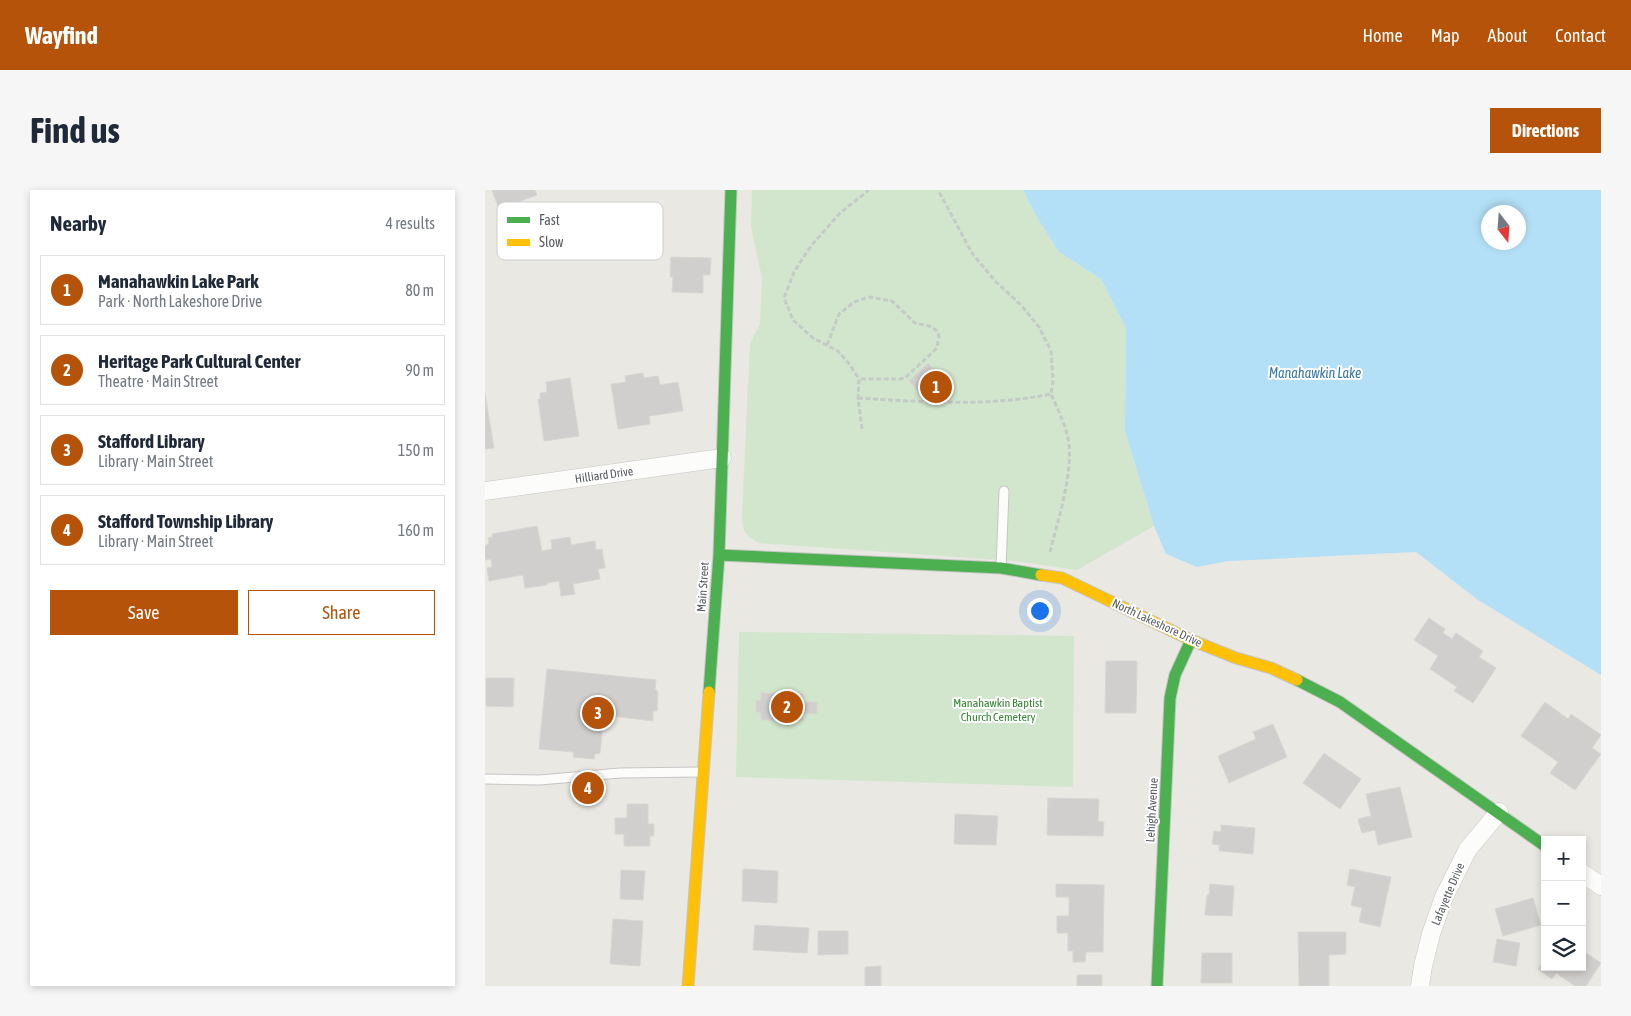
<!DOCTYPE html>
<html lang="en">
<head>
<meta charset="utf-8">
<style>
	body { margin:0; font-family:"Asap Condensed",sans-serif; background:#f6f6f7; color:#1f2937 }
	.controls { position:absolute; right:15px; bottom:15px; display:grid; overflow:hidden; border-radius:0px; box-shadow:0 2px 8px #0003 }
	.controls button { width:45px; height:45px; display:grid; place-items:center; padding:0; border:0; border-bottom:1px solid #e0e1e3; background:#fff; color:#1f2937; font:25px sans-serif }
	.compass { position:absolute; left:996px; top:15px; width:45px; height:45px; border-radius:50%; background:#fff; box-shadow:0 2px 8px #0003; rotate:163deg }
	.you { position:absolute; left:554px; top:420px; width:18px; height:18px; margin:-12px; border:4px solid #fff; border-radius:50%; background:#1a73e8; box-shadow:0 0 0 8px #1a73e833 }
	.badge { display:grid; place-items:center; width:32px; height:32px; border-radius:50%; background:#b45309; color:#fff; font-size:16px; font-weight:700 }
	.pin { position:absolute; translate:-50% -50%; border:2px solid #fff; box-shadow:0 1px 5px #0006 }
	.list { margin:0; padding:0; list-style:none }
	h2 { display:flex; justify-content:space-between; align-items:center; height:65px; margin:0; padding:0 20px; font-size:21px }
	h2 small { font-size:16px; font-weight:400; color:#747a83 }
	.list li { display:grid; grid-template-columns:32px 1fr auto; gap:15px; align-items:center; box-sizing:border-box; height:70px; margin:0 10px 10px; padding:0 10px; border:1px solid #e0e1e3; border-radius:0px }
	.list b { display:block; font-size:19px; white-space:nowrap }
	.list p { margin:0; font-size:16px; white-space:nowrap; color:#747a83 }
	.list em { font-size:16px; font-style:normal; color:#747a83 }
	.actions { display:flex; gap:10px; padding:15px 20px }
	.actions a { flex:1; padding:11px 0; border:1px solid #b45309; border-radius:0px; text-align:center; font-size:18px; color:#b45309 }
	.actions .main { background:#b45309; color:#fff }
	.icon { flex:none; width:28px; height:28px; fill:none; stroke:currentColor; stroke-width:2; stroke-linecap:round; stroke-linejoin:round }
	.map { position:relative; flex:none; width:1116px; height:796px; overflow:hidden; border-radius:0px }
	header { display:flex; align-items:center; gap:30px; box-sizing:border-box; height:70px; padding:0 25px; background:#b45309; color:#fff }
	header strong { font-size:24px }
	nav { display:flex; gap:28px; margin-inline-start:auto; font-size:18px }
	.intro { display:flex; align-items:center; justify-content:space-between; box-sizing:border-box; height:120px; padding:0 30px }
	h1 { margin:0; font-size:35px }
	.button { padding:12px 22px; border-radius:0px; background:#b45309; color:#fff; font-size:18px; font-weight:700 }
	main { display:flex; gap:30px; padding:0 30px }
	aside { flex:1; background:#fff; border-radius:0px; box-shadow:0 2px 8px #0003 }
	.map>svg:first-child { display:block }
	.green { fill:#d1e6cd; fill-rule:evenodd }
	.water { fill:#b4e0f7; fill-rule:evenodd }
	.building { fill:#d1cfcd; stroke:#d8d6d2 }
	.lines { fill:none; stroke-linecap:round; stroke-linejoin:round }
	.lane-casing { stroke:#c6c6c5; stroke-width:11 }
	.street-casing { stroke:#c6c6c5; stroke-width:19 }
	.fast-casing { stroke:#c5c5c3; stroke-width:13 }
	.slow-casing { stroke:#c5c5c3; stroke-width:13 }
	.path { stroke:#c4cac6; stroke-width:3; stroke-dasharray:5 2.5; stroke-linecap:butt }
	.lane { stroke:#fcfcfb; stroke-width:9 }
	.street { stroke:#fcfcfb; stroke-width:18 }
	.fast { stroke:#4caf50; stroke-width:11 }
	.slow { stroke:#ffc107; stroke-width:11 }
	.labels { text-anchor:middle; stroke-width:4; stroke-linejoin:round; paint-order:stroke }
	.street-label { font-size:12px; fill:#595d61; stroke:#fff }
	.park-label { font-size:12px; fill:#358633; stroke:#fff }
	.water-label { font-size:14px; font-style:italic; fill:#3777a9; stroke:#fff }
	.key { fill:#fff; stroke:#cdced0; stroke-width:1 }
	.key-label { font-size:14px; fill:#595d61 }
</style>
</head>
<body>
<header>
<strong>Wayfind</strong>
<nav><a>Home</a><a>Map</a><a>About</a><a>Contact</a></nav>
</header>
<div class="intro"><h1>Find us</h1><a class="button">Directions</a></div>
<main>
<aside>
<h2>Nearby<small>4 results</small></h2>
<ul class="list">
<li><span class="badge">1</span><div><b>Manahawkin Lake Park</b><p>Park · North Lakeshore Drive</p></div><em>80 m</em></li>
<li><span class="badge">2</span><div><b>Heritage Park Cultural Center</b><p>Theatre · Main Street</p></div><em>90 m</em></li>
<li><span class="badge">3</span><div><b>Stafford Library</b><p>Library · Main Street</p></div><em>150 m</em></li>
<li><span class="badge">4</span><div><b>Stafford Township Library</b><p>Library · Main Street</p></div><em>160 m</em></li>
</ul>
<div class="actions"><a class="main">Save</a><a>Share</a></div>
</aside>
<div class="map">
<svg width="1116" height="796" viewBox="0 0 1116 796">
	<rect width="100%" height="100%" fill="#e9e8e3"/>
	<!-- green -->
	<path class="green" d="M 267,0 L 538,0 L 551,26 L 574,62 L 616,89 L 641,138 L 640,241 L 669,336 L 592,380 L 529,371 L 275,353 C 260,346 257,341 257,325 L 265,153 L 275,134 L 277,88 L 266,37 Z
		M 254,442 L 589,446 L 588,597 L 251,587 ZM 277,503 L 318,504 L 318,512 L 332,512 L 332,523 L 318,523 L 317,531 L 276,530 L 276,522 L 271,522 L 271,511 L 276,511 Z"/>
	<!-- water -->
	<path class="water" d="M 538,0 L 1116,0 L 1116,485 L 993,410 L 931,362 L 744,371 L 712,377 L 681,364 L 669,336 L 640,241 L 641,138 L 616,89 L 574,62 L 551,26 ZM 1004,22 L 1034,22 L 1034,52 L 1004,52 Z"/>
	<!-- building -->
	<path class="building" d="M 7,0 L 50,0 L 52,5 L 14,19 Z
		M 186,67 L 226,68 L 225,85 L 218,85 L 218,103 L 187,102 L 188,87 L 185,87 Z
		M 443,173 L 461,193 L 442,211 L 424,191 Z
		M 158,183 L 159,188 L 173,186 L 175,195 L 193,192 L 198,221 L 164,226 L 165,234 L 133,239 L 126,194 L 141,192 L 140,186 Z
		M 85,188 L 94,246 L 59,251 L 53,209 L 55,209 L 55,203 L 62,202 L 61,192 Z
		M 0,204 L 9,258 L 0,259 Z
		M 52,336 L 57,361 L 67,359 L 66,350 L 85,347 L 86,355 L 110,351 L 111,360 L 117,359 L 120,378 L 113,379 L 115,389 L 88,394 L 90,404 L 76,406 L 74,391 L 62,393 L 62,395 L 40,398 L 38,385 L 4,391 L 2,378 L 7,377 L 6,369 L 0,370 L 0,356 L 4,353 L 3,348 L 8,347 L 7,344 Z
		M 944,428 L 960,439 L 958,443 L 967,449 L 971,443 L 998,461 L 994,467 L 1011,478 L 988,513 L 969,501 L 972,497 L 945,479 L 953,466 L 929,450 Z
		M 621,471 L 652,471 L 651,523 L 620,523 Z
		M 62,479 L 171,490 L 170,499 L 173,502 L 172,521 L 168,521 L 168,531 L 119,525 L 115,563 L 110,564 L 109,569 L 88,567 L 89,562 L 54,559 Z
		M 1,488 L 29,488 L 28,517 L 1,516 Z
		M 276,503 L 318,504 L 318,512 L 332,512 L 332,524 L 318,523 L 318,531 L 276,530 L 276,522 L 271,522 L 271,510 L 276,511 Z
		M 1060,512 L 1083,529 L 1086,524 L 1116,545 L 1107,558 L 1116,564 L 1090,600 L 1065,583 L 1073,572 L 1036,546 Z
		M 788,534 L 802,567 L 744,593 L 733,566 L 771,549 L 768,542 Z
		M 839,563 L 876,589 L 855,619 L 818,593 Z
		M 915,597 L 927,647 L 893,655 L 890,640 L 877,643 L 873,629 L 886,626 L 881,604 Z
		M 563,608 L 614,609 L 613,631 L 619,632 L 618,646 L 562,645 Z
		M 142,614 L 163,614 L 163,634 L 169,634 L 169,646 L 165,646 L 165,656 L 139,656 L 139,644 L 130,644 L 130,628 L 142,628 Z
		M 470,624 L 513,626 L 511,655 L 469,654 Z
		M 736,635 L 770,638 L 768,664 L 734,661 L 734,655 L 727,654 L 729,641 L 736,642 Z
		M 258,679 L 293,681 L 292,713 L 257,711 Z
		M 865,679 L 906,687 L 895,737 L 874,732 L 877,718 L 866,715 L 870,697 L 862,695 Z
		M 136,680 L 160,681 L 158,710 L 135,709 Z
		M 571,694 L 619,695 L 618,762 L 601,762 L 600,772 L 588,772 L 588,761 L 583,761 L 583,743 L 572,743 L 572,726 L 584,726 L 584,707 L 571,707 Z
		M 725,694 L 749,696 L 747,726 L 720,725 L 722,705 L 724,705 Z
		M 1048,708 L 1056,735 L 1018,746 L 1010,719 Z
		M 128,729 L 158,731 L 155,776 L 125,774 Z
		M 270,735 L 324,738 L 322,763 L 268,760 Z
		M 333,741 L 363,741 L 363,764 L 333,765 Z
		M 813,742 L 861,742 L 861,764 L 844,765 L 844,796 L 814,796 Z
		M 1012,749 L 1035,753 L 1031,776 L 1008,772 Z
		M 1097,760 L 1116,773 L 1101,796 L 1090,796 L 1071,783 L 1067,789 L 1053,779 L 1058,772 L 1056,771 L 1060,766 L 1060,777 L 1097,777 Z
		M 717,763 L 747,763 L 747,793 L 716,793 Z
		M 396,776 L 396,796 L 380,796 L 380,777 Z
		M 592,785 L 617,785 L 617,796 L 592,796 Z"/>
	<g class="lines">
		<defs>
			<path id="lane" d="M 516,378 L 519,301
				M 0,589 L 55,590 L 135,583 L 215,582"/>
			<path id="street" d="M 0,301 L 237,268
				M 1097,683 L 1116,696
				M 935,796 L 938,776 L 946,744 L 959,707 L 983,659 L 1014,622"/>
			<path id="fast" d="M 234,365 L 516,378 L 556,385
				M 812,490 L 855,512 L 1060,656
				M 224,502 L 234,365 L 246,0
				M 672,796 L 685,508 L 690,485 L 706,450"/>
			<path id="slow" d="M 556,385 L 577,388 L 706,450 L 751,468 L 786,478 L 812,490
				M 203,796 L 224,502"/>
		</defs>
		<!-- lane casing -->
		<use href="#lane" class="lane-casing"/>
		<!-- street casing -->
		<use href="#street" class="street-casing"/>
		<!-- fast casing -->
		<use href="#fast" class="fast-casing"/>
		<!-- slow casing -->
		<use href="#slow" class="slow-casing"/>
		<!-- path -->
		<path class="path" d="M 342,155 L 354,124 L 369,112 L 384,107 L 407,111 L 430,133 L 444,136 L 451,140 L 454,146 L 452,158 L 420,188 L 415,189 L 374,189
			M 373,208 C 437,212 502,217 566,204 L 568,191 L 566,161 L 554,137 L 536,115 L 510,91 L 487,63 L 453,0
			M 377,239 L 373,208 L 374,189 L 365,175 L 353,161 L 328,148 L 308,130 L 299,108 L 309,82 L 326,56 L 355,23 L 384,0
			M 565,362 C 573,329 591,276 582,244 C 578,230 572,217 566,204"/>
		<!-- lane -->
		<use href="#lane" class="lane"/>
		<!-- street -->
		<use href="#street" class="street"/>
		<!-- fast -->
		<use href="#fast" class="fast"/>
		<!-- slow -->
		<use href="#slow" class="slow"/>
	</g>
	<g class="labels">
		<!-- street labels -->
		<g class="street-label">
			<text transform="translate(119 285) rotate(-8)" y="4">Hilliard Drive</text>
			<text transform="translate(218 397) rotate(-86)" y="4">Main Street</text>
			<text transform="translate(672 433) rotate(25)" y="4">North Lakeshore Drive</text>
			<text transform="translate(667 620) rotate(-87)" y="4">Lehigh Avenue</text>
			<text transform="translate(963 704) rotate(-67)" y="4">Lafayette Drive</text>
		</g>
		<!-- park labels -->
		<g class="park-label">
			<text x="513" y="517">Manahawkin Baptist<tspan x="513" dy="14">Church Cemetery</tspan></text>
		</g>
		<!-- water labels -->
		<g class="water-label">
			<text x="830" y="188">Manahawkin Lake</text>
		</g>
	</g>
	<!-- legend -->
	<rect x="12" y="12" width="166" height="58" rx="8" class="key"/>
	<rect x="22" y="27" width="23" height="6" fill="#4caf50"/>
	<rect x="22" y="49" width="23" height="7" fill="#ffc107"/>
	<g class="key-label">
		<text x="54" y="35">Fast</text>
		<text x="54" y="57">Slow</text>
	</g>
</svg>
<div class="controls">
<button>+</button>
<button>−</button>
<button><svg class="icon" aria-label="layers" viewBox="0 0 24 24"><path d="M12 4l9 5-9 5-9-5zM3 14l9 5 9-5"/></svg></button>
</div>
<svg class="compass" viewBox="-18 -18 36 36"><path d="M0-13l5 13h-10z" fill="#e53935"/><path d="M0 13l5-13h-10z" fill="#747a83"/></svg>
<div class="you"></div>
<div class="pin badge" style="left:451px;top:197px">1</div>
<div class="pin badge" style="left:302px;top:517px">2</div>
<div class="pin badge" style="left:113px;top:523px">3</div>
<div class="pin badge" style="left:103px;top:598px">4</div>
</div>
</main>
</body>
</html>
